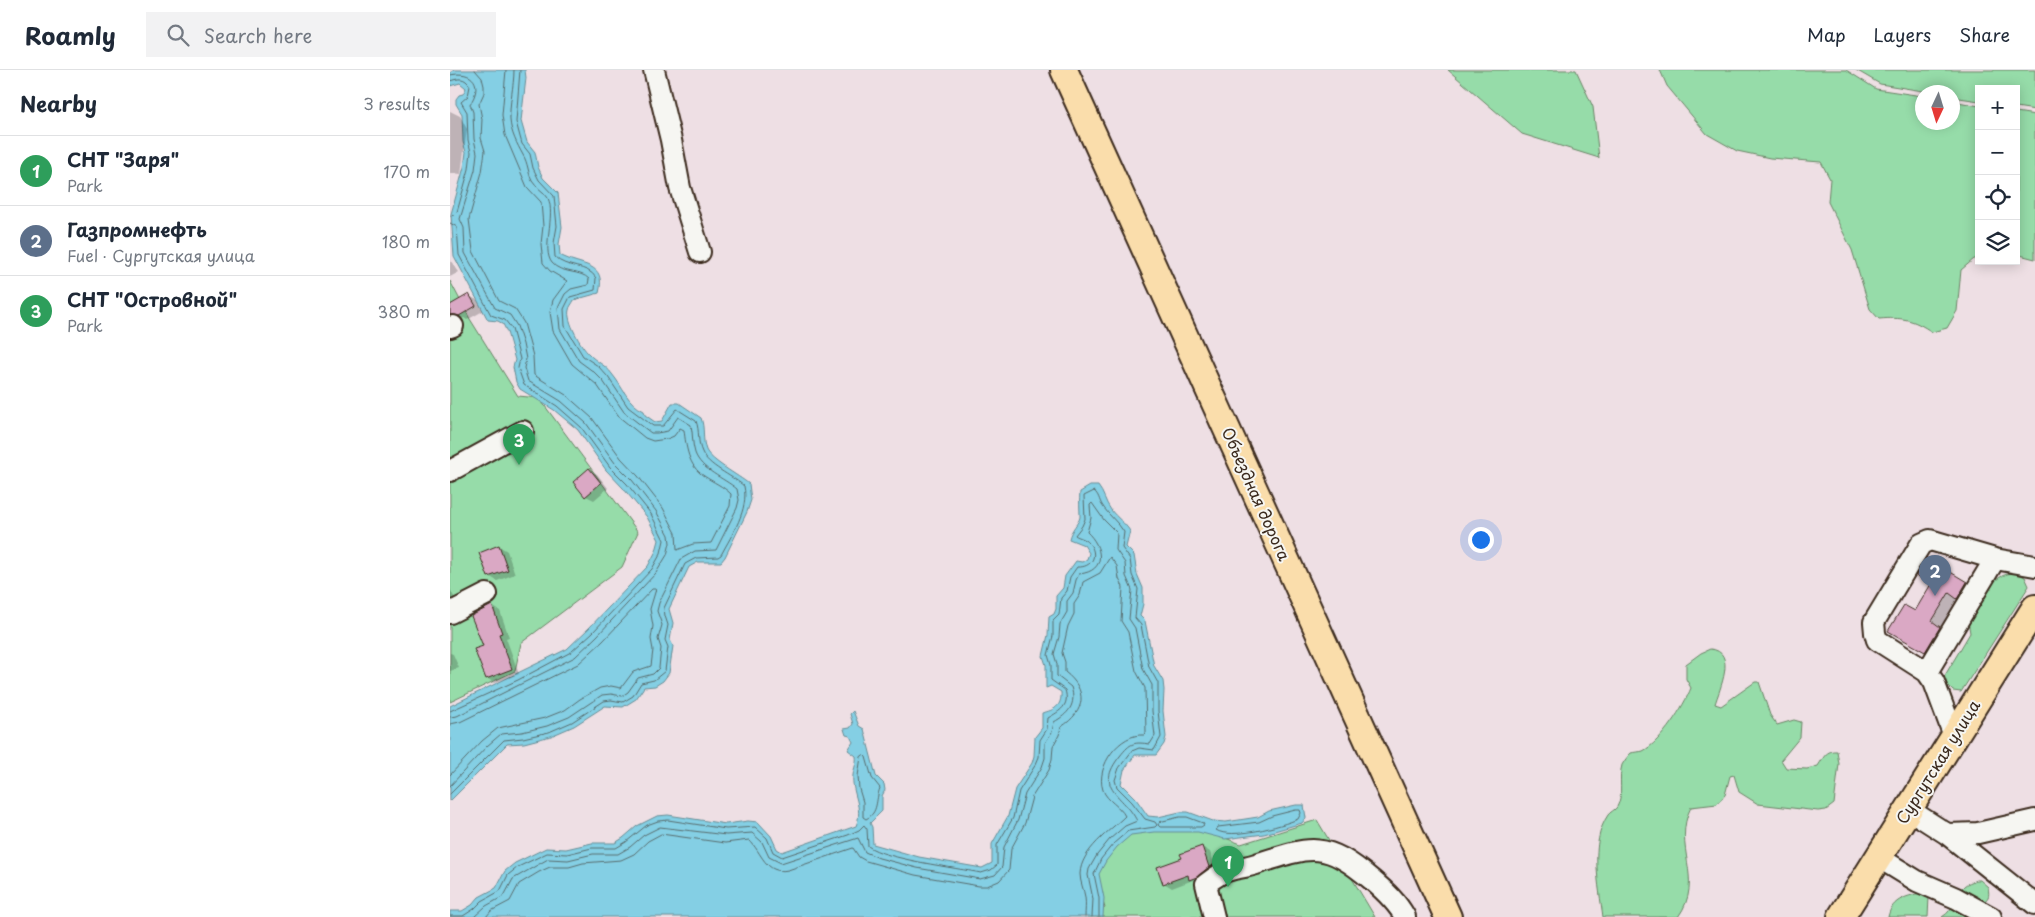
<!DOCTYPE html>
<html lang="en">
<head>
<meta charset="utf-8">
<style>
	body { margin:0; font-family:"Playpen Sans",sans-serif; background:#f2f2f3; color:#1f2937 }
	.controls { position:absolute; right:15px; top:15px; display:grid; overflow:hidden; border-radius:0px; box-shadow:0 2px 12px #0003 }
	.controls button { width:45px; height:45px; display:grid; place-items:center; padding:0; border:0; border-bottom:1px solid #e0e1e3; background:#fff; color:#1f2937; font:25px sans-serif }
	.compass { position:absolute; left:1465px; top:15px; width:45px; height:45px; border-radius:50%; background:#fff; box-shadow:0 2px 12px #0003; rotate:184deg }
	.you { position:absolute; left:1030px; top:469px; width:18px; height:18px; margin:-12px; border:4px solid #fff; border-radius:50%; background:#1a73e8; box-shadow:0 0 0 8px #1a73e833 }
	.badge { display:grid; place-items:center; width:32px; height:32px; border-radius:50%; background:#d1495b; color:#fff; font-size:16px; font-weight:700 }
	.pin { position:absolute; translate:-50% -41px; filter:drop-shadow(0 1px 2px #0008) }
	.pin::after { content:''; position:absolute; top:26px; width:18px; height:15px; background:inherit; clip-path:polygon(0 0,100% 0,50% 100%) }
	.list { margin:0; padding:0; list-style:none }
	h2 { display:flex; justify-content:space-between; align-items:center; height:65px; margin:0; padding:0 20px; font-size:21px }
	h2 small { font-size:16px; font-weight:400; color:#747a83 }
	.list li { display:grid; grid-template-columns:32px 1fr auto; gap:15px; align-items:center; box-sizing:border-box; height:70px; padding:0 20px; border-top:1px solid #e0e1e3 }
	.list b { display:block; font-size:19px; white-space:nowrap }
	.list p { margin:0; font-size:16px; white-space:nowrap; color:#747a83 }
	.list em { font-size:16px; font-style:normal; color:#747a83 }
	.icon { flex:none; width:28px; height:28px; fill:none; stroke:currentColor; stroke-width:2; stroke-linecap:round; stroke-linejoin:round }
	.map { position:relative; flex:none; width:1585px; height:847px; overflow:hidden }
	header { display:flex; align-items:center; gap:30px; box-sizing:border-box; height:70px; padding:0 25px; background:#fff; border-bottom:1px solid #e0e1e3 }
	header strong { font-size:24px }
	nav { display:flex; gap:28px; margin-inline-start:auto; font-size:18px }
	.search { width:350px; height:45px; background:#f2f2f3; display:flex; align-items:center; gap:12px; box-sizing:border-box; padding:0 18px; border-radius:0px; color:#747a83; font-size:19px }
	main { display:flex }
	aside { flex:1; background:#fff }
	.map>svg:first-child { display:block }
	.green { fill:#96dca9; stroke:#688364 }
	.water { fill:#84cfe4; stroke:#678d95 }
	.shadow { fill:#0003 }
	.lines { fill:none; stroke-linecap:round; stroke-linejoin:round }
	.shore { stroke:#586c6d; stroke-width:1 }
	.building { fill:#daa8c4; stroke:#3b2a1e }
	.minor-casing { stroke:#3b2a1e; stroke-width:24 }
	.major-casing { stroke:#3b2a1e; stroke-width:30 }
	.minor { stroke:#f6f6f2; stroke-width:20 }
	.major { stroke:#faddab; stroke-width:26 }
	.labels { text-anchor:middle; stroke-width:4; stroke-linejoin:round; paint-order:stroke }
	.street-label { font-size:16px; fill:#3b2a1e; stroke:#f6f6f2 }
</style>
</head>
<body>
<header>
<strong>Roamly</strong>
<div class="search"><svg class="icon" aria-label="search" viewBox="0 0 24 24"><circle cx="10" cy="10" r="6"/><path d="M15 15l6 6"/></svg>Search here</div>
<nav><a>Map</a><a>Layers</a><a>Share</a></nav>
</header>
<main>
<aside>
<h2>Nearby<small>3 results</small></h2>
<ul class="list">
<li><span class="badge" style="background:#2e9e5b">1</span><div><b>СНТ &quot;Заря&quot;</b><p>Park</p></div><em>170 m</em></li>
<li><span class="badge" style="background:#5c6f8a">2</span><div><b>Газпромнефть</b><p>Fuel · Сургутская улица</p></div><em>180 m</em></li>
<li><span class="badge" style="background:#2e9e5b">3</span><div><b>СНТ &quot;Островной&quot;</b><p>Park</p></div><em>380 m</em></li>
</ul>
</aside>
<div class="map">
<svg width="1585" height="847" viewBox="0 0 1585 847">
	<rect width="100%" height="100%" fill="#eedfe4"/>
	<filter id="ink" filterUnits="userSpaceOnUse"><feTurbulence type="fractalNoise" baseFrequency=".02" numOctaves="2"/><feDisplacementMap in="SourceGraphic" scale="10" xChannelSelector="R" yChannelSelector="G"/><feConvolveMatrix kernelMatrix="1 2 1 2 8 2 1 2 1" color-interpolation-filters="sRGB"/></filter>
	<g filter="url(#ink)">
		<!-- green -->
		<path class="green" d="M 998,0 L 1126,0 L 1143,37 L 1149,88 L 1072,64 Z
			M 1210,0 L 1396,0 L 1426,19 L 1472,26 L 1472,52 L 1502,52 L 1503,31 L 1529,36 L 1529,189 L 1524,189 L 1511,200 L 1507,241 L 1497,258 L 1482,262 C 1463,249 1452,247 1429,249 L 1420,239 L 1402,180 L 1378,132 L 1380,109 L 1371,92 L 1320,88 L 1287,81 L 1257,64 L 1217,16 Z
			M 1406,0 L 1585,0 L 1585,40 L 1566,37 L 1566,19 L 1529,19 L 1529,31 L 1503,27 L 1502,22 L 1479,22 L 1430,14 Z
			M 1566,42 L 1585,45 L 1585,189 L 1566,184 Z
			M 0,211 L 20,249 L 68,326 L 89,328 L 188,462 L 172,497 L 71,573 L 65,601 L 0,632 Z
			M 1566,503 L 1575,507 L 1579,516 L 1511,622 L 1503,621 L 1495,613 L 1494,607 L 1520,563 L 1518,550 C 1530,532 1541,502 1566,503 Z
			M 1260,579 C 1288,581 1269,620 1265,634 L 1271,636 L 1305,612 L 1309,612 L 1320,645 L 1327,655 L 1344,650 L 1351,652 L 1350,667 L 1331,690 L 1336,698 L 1357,699 L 1368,696 C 1374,687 1376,680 1387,681 L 1389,694 L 1384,734 L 1376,740 L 1368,741 L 1308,734 L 1289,722 L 1284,705 L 1280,706 L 1275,725 L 1267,734 L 1241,737 C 1221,777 1256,809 1228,847 L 1153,847 C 1149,816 1139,773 1158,745 C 1160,742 1165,740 1167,737 C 1174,725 1168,708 1172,695 C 1174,691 1178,686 1181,683 C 1184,682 1190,682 1193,681 C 1211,672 1234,636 1241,618 L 1236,609 L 1236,594 L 1251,583 Z
			M 728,750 L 791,774 L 867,750 L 925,847 L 637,847 L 655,838 L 642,796 L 677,753 Z
			M 1526,810 L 1530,810 L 1538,817 C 1540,829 1538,826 1532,835 C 1530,838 1529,843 1528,847 L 1492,847 C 1506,839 1503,825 1514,816 C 1517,813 1522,812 1526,810 Z
			M 1475,822 L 1479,827 L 1478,847 L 1438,847 C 1442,828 1458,826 1475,822 Z"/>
		<!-- water -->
		<path class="water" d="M 4,0 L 75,0 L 76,8 L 71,51 L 77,72 L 85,82 L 88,97 L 93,108 L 108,123 L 112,157 L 109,174 L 110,185 C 131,197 157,191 149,223 L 124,230 C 123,233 119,237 119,240 C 116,250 131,277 139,284 C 146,292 156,295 162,304 C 173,317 177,333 194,341 L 195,345 L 205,352 L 212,351 L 222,333 L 229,333 L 251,348 C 255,358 252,370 256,380 C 261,391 288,405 299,414 L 301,430 L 297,442 L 275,487 L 271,492 L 248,492 L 239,497 L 219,539 L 223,553 L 220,570 L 223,576 L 219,603 L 213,611 L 205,616 L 194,617 L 186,629 L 173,637 L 155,636 L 124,656 L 101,666 L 74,673 L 57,674 L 0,731 L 0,636 L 117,579 L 139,558 L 198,496 L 206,481 L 209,470 L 197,447 L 173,418 L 156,400 L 128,360 L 104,340 L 70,319 L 66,312 L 63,297 L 65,290 L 57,262 L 53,254 L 48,251 L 38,250 L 4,186 L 1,144 L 14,97 L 16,82 L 13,72 L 12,44 L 6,34 L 6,29 L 9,25 L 13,24 L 16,18 L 10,13 L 0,16 L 0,3 Z
			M 640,416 L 648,416 C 654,423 655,432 661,440 C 667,448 674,452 680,461 L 676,477 L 684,485 L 687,504 L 693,518 L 693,534 L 690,546 L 695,551 L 704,596 L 713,611 L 714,620 L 713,641 L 716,667 L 714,674 L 706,685 L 685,685 L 674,700 L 671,714 L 686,729 L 698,746 L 708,747 L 730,742 L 738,742 L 763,751 L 776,752 L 808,747 L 819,741 L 846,735 L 854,735 L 856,748 L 852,753 L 814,764 L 775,769 L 748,762 L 704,762 L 681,765 L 667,777 L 656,791 L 649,804 L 654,828 L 653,847 L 0,847 L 0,841 L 12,841 L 22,835 L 29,827 L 46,818 L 55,801 L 65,793 L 96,778 L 116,779 L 142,773 L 165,773 L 173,768 L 187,756 L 207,746 L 218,745 L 276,754 L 298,751 L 308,752 L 321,766 L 327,779 L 332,782 L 406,756 C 414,737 401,723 403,705 C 404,698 407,693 406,686 L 398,680 L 403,672 L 400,666 L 396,665 L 394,659 L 400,658 L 403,654 L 400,644 L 403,641 L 409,656 L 414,659 L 426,706 L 434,714 L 435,720 L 432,726 L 432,741 L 420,753 L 422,757 L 423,774 L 469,787 L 532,798 L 542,793 L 542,774 L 558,746 L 565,719 L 582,693 L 584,686 L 585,667 L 592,658 L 592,643 C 604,640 612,637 611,622 L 601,616 L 596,618 L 596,595 L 593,586 L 598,565 L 599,547 L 604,544 L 606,539 L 606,526 L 613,518 L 615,506 L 626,491 L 632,492 L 637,489 L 639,483 L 634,475 L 619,469 C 621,459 629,453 630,447 C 630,439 629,431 630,422 Z"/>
		<!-- shadow -->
		<path class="shadow" d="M 0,41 L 10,46 L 17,59 L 11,104 L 0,103 Z
			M 0,190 L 9,202 L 0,207 Z
			M 19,226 L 27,230 L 33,241 L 17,250 L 14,248 L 4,250 L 0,254 L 0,236 Z
			M 139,400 L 147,404 L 158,418 L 144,430 L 136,426 Z
			M 49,476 L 57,481 L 65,504 L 47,511 L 39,506 Z
			M 1477,489 L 1526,518 L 1517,533 L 1508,528 L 1490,558 L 1499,563 L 1484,587 L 1440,560 L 1465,543 L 1482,514 Z
			M 0,519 L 5,529 L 0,532 Z
			M 42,536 L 50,541 L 59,567 L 56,568 L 69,604 L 44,613 L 37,608 Z
			M 0,583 L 3,584 L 9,598 L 0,601 Z
			M 752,777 L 760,782 L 767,802 L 748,813 L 743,810 L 722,818 L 714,813 L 733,789 Z"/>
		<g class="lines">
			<!-- shore -->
			<path class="shore" d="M 25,0 L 32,8 L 34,16 L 34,23 L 29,34 L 32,49 L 31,68 L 35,81 L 32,102 L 19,149 L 23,181 L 49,231 L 65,239 L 74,253 L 83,286 L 84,305 L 116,325 L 142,348 L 171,388 L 188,406 L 213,438 L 226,463 L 227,480 L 243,474 L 261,473 L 280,436 L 281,424 C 273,416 263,412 254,406 C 238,396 236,376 234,360 L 230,358 L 224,366 L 217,369 L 203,371 L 195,368 L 168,346 L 147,315 L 122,294 L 103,261 L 100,242 L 103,230 L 117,211 L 100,201 L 93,193 L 91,174 L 93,156 L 91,132 L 77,117 L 55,65 L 52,45 L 56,0
				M 0,5 C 24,0 33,15 20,34 L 23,42 L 24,69 L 27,83 L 25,100 L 10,149 L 14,158 L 15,183 L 45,238 L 60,245 L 67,256 L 73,274 L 76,289 L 74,298 L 78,311 L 111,331 L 136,353 L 165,393 L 182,410 L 206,441 L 219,465 L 220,473 L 217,485 L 206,503 L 147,566 L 125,587 L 7,646 L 0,647
				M 0,11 C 9,8 15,7 20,16 L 18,26 L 11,32 L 17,42 L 18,70 L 21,82 L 19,99 L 7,142 L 4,145 L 0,146
				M 0,153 L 7,157 L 9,185 L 41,245 L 55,250 L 62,259 L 70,289 L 68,298 L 74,315 L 107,336 L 131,357 L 160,397 L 177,414 L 201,444 L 214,470 L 211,483 L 202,499 L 143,562 L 121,582 L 68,610 L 0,641
				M 0,654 L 10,652 L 128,594 L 153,571 L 202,519 L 206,519 L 200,539 L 203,556 L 201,569 L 203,580 L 201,596 L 183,602 L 171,618 L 161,616 L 150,618 L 130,629 L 115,640 L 95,648 L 48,658 L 32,671 L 0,705
				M 414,685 L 416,687 L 422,708 L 430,718 C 425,731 429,742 416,749 L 413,747 L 413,732 L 409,719 L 408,706 L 411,687 Z
				M 0,716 L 37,676 L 51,664 L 72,662 L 97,656 L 119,647 L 152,625 L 161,624 L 172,626 L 178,622 L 188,608 L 203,604 L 209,598 L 211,578 L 208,569 L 212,555 L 207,541 L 209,533 L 231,489 L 245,481 L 266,480 L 287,438 L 289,430 L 287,419 C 274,408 251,400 245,383 C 242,374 243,364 241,355 L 228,347 L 218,361 L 207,363 L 201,363 L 174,342 L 153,311 L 144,302 L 129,291 L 110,259 L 108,238 L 115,224 L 121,219 L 138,215 L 139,209 C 131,200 111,204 102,193 C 91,179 106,146 98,128 C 94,121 86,118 82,111 C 78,103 78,93 73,85 C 67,74 61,63 60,50 C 59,33 64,17 64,0
				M 0,724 L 54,670 L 73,668 L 99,662 L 122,652 L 154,631 L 161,630 L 173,632 L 183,626 L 191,613 L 204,610 L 215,601 L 218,577 L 215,570 L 218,555 L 215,546 L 214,538 L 235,494 L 246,488 L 268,487 L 271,485 C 282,464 299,440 294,416 C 281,405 258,396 252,382 C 247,372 250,361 246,351 L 227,339 L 213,356 L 203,356 L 178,337 L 158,307 L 148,296 L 133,286 L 115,256 L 114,239 L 120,227 L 145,220 L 146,208 C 138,194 116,199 105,187 L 104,173 L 107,156 L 104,126 L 89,110 L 83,98 L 80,84 L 72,74 L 66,52 L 70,0
				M 846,740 L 850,740 L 851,743 L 848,749 C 831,756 781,770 766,760 L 768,757 L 809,752 L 822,746 Z
				M 730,747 L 737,747 L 753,753 L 754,755 L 751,757 L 710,757 L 708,755 L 710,752 Z
				M 0,846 L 13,846 L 24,839 L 32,831 L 50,821 L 58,805 L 68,797 L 97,783 L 117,784 L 142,778 L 166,778 L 176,772 L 197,755 L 208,751 L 218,750 L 276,759 L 305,757 L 317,768 L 323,782 L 332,787 L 398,765 L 409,760 L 414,755 L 417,759 L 418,776 C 434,789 508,798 531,803 L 541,800 L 547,795 L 547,775 L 563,748 L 569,721 L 586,694 L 589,687 L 590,670 L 597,659 L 598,648 C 610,641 620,636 615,620 L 601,610 L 601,595 L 598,585 L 603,566 L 603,551 L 609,545 L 611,528 L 617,521 L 620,507 L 627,497 C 642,498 649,485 639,473 C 635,468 629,468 625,465 L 632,456 L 635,449 L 634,426 L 644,421 C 649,425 649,430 652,435 C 659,446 668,452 674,462 L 672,478 L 680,489 L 682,505 L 688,519 L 685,548 L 691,555 L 699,597 L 708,613 L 708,641 L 711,667 L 704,680 L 689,678 L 682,681 L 669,698 L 665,710 L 667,717 L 682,732 L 695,749 L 705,752 L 707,755 L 705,757 L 678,761 L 663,774 L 651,789 L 644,804 L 649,828 L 649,847
				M 24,847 L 36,836 L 54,826 L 63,809 L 98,789 L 118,790 L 143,784 L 168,784 L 180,777 L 194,765 L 210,757 L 276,765 L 302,763 L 312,772 L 319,787 L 331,793 L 408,768 L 415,782 L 429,788 L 467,798 L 530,809 L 545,805 L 552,797 L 554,777 L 568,750 L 575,724 L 592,697 L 595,688 L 595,673 L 602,662 L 604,652 C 618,644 627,635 621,617 L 607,606 L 607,594 L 604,584 L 609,567 L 610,554 L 617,542 L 617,531 L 623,523 L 626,510 L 629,504 C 658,501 652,476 637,462 L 641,448 L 640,435 L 642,433 L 654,450 L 667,463 L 666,480 L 675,493 L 676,506 L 682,520 L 679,549 L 685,558 L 693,599 L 702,615 L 702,641 L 705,666 L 700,674 C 684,672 681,672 670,686 C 643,720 674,724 687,751 L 675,756 L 660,769 L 647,785 L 639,799 L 638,805 L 643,829 L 642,847
				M 36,847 L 41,841 L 60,831 L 69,814 L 89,802 L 100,797 L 119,797 L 133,793 L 171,790 L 184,784 L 198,771 L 211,764 L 275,773 L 299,770 C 312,782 315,805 338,800 L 403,778 L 409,787 L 416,791 L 465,805 L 529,816 L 537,816 L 549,811 L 559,800 L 561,779 L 575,753 L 582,727 L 599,700 L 602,689 L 603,676 L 609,665 L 611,657 C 636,641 638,620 615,602 L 615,592 L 612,583 L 618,556 L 624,544 L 624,534 L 630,525 L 633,512 L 650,503 L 660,487 L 667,496 L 669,509 L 673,517 L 671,551 L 678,562 L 686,601 L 695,618 L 696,663 L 694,665 C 670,663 645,696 653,720 C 657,731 670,736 675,746 C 660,761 631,780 630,804 C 630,812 634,820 635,827 C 636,834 635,841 635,847"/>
		</g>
		<!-- building -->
		<path class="building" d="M 19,224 L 26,236 L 9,246 L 0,245 L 0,235 Z
			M 139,398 L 151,413 L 135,427 L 123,412 Z
			M 49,475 L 58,500 L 38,507 L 29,483 Z
			M 1477,488 L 1517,512 L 1507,529 L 1499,523 L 1482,551 L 1490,557 L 1475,582 L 1438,561 L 1454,535 L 1465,541 L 1481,514 L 1466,505 Z
			M 42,535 L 52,563 L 49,564 L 62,599 L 36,609 L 24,579 L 33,576 L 21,546 Z
			M 752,776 L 759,797 L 747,807 L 739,810 L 738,805 L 713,814 L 707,797 L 732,788 L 730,784 Z"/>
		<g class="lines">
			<defs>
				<path id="minor" d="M 204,0 L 221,70 L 230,118 L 250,182
					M 0,257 L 3,256
					M 0,401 L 73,361
					M 0,543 L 37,524
					M 1477,602 L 1545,489
					M 1504,666 L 1484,612 L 1477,602 L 1427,570 L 1425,563 L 1424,552 L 1471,474 L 1480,470 L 1545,489 L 1585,496
					M 1458,739 L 1497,764 L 1585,834
					M 1497,764 L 1528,763 L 1585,750
					M 1428,787 L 1467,811 L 1506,828 L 1541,847
					M 764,847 L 756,814 C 761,810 767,806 772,803 C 782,798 795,798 806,794 C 861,776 875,770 922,810 C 935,821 947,832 955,847"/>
				<path id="major" d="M 614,0 L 998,847
					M 1391,847 L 1585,538"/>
			</defs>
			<!-- minor casing -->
			<use href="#minor" class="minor-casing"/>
			<!-- major casing -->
			<use href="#major" class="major-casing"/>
			<!-- minor -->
			<use href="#minor" class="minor"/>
			<!-- major -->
			<use href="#major" class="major"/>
		</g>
	</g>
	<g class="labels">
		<!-- street labels -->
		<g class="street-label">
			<text transform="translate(806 424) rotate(66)" y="6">Объездная дорога</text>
			<text transform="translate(1488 692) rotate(-58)" y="6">Сургутская улица</text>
		</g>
	</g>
</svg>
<div class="controls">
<button>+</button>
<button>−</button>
<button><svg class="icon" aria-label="locate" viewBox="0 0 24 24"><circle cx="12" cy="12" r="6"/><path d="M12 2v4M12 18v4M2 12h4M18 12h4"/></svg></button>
<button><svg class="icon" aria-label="layers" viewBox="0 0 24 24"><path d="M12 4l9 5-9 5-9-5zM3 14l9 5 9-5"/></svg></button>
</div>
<svg class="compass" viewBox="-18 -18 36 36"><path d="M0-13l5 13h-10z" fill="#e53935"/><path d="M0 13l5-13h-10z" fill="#747a83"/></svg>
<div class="you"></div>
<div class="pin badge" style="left:778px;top:817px;background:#2e9e5b">1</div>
<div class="pin badge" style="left:1485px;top:526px;background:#5c6f8a">2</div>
<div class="pin badge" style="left:69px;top:395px;background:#2e9e5b">3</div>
</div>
</main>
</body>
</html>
